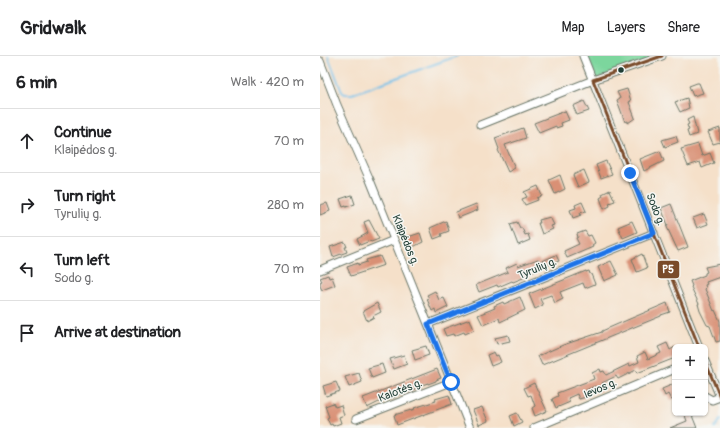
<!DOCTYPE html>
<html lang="en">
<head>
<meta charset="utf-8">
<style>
	body { margin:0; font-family:Pangolin,sans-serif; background:#f6f6f6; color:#202124 }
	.controls { position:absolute; right:12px; bottom:12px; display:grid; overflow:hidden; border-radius:6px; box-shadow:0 1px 3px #0004 }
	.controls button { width:36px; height:36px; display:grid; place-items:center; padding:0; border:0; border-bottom:1px solid #e0e0e0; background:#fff; color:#202124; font:20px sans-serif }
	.stop { position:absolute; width:12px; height:12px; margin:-9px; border:3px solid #1a73e8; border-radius:50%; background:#fff }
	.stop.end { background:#1a73e8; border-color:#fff; box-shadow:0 1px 4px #0008 }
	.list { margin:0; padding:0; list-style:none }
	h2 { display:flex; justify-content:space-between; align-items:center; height:52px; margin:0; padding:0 16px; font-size:17px }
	h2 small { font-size:13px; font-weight:400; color:#757577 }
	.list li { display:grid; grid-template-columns:26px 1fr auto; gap:12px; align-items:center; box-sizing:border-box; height:64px; padding:0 16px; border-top:1px solid #e0e0e0 }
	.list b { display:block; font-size:15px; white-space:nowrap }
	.list p { margin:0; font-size:13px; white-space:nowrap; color:#757577 }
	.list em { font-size:13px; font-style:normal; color:#757577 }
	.icon { flex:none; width:22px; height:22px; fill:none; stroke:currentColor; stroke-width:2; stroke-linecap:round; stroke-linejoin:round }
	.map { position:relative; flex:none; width:400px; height:372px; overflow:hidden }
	header { display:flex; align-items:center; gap:24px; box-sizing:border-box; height:56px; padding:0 20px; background:#fff; border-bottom:1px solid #e0e0e0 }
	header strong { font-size:19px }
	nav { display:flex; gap:22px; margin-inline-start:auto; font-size:14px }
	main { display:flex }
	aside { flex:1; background:#fff }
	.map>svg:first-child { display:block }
	.green { fill:#7bd69d; stroke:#4d8a68 }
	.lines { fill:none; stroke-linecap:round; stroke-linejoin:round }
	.stream { stroke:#6ec0ea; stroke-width:2 }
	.building { fill:#d99075 }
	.minor-casing { stroke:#6a7668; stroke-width:9 }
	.minor { stroke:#fff; stroke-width:7 }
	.bus-1-casing { stroke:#f6f6f2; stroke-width:6 }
	.bus-1 { stroke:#7a4b2a; stroke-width:3 }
	.route { stroke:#1a73e8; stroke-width:5 }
	.bus-dot { fill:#1f3d34; stroke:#f6f6f2; stroke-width:1.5 }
	.labels { text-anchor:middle; stroke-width:3; stroke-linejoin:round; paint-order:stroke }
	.street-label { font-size:11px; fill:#1f3d34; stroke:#f6f6f2 }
	.line-badge { stroke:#f6f6f2; stroke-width:1.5 }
	.badge-label { font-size:11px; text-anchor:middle; font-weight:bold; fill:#fff }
</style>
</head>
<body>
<header>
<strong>Gridwalk</strong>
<nav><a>Map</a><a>Layers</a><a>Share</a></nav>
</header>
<main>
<aside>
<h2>6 min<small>Walk · 420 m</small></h2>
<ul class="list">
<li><svg class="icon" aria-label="ahead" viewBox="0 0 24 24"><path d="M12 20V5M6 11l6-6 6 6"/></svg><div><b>Continue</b><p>Klaipėdos g.</p></div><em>70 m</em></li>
<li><svg class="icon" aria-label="right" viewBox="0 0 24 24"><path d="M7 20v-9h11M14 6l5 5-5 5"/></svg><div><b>Turn right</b><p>Tyrulių g.</p></div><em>280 m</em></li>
<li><svg class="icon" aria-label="left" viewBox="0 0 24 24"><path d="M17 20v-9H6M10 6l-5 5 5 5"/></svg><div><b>Turn left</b><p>Sodo g.</p></div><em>70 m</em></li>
<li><svg class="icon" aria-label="arrive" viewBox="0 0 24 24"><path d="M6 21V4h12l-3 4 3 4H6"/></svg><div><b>Arrive at destination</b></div></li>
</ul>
</aside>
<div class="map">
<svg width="400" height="372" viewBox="0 0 400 372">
	<rect width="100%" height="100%" fill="#f6f6f2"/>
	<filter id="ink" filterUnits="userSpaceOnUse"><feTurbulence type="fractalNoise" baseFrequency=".025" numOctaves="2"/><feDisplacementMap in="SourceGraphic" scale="8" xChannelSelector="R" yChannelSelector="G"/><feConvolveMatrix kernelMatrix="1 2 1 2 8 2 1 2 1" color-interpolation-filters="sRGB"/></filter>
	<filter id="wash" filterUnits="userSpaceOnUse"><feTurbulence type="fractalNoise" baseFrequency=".012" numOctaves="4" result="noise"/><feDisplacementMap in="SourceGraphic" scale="16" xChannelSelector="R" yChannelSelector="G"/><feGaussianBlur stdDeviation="0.9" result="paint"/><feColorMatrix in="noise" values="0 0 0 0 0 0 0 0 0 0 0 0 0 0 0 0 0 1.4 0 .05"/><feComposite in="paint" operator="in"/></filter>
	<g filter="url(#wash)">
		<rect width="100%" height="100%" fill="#f5e0c9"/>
		<!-- green -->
		<path class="green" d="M 263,0 L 342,0 L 273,24 Z"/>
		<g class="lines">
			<!-- stream -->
			<path class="stream" d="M 8,0 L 22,36 L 25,38 L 32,38 L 137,0
				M 395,372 L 400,364"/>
		</g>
		<g id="blocks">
			<!-- building -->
			<path class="building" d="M 377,27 L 379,27 L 383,37 L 373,40 L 369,30 Z
				M 307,33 L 311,45 L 309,46 L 315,62 L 308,67 L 308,65 L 305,66 L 297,44 L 300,42 L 297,36 Z
				M 367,42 L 369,52 L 360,56 L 355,46 Z
				M 264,45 L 269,55 L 257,59 L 253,50 Z
				M 245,55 L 249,64 L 241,67 L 242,70 L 236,72 L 236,70 L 219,77 L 214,67 Z
				M 373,61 L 377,78 L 369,81 L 367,75 L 369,74 L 367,69 L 369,68 L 367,64 Z
				M 203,72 L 206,82 L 185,89 L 195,112 L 188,116 L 178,94 L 179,93 L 175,82 Z
				M 400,72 L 400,86 L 393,88 L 388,76 Z
				M 356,80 L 358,86 L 345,91 L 342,84 Z
				M 378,88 L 382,100 L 390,97 L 394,107 L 382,112 L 380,106 L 368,110 L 361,93 Z
				M 340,95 L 344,105 L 324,115 L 320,103 Z
				M 286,105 L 292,118 L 281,122 L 276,109 Z
				M 264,114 L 269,126 L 258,131 L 253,119 Z
				M 240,119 L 245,133 L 235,138 L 229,124 Z
				M 218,130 L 222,140 L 217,142 L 218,144 L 205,149 L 202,143 L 207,141 L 204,136 Z
				M 290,134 L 295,145 L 289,147 L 290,150 L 284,153 L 280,142 L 283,140 L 282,138 Z
				M 32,139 L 35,148 L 26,151 L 26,150 L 23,151 L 20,143 Z
				M 262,146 L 266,155 L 260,157 L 261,159 L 253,162 L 250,154 L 256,152 L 255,149 Z
				M 7,147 L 10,155 L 0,159 L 0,149 Z
				M 156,148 L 158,154 L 138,162 L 136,156 Z
				M 351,148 L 368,191 L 358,195 L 346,169 L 348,169 L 341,152 Z
				M 384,158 L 388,168 L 377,172 L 373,162 Z
				M 230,161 L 234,169 L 231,170 L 233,173 L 222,178 L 218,167 L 220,167 L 219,164 Z
				M 49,164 L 59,183 L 51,186 L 50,185 L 40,189 L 37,183 L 48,177 L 44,166 Z
				M 126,165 L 129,175 L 121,178 L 122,180 L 114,183 L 110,172 Z
				M 312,165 L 317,176 L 303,182 L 298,171 Z
				M 197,166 L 200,172 L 202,172 L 205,179 L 208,178 L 210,184 L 198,189 L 190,168 Z
				M 265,175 L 268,180 L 271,179 L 275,187 L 272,189 L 273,191 L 247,202 L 244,195 L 259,188 L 256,182 L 258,181 L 257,178 Z
				M 100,177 L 103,186 L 89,193 L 85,182 Z
				M 25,186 L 27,191 L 25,191 L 27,196 L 13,201 L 10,191 Z
				M 322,198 L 327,212 L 317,216 L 312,203 Z
				M 236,199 L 239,205 L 218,213 L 218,214 L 203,220 L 203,222 L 193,226 L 192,225 L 178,231 L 177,229 L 159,236 L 156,229 L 188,216 L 186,212 L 197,207 L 198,210 L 218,203 L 220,206 Z
				M 60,200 L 64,209 L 31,220 L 27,211 L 38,207 L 38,209 L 47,206 L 46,204 Z
				M 291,205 L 298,219 L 284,225 L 278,211 Z
				M 400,208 L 400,221 L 386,226 L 387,228 L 385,229 L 386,232 L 385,233 L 394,255 L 395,254 L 400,265 L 400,285 L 396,286 L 390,270 L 387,269 L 380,255 L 378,248 L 379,248 L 371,231 L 372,230 L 370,225 L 385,219 L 385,217 L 387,216 L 385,211 Z
				M 266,215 L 266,216 L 269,215 L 270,218 L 271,218 L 275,228 L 265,232 L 263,227 L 240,236 L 243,243 L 235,247 L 231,239 L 220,243 L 223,249 L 215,253 L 209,238 Z
				M 8,219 L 9,222 L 12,221 L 15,229 L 2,234 L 0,230 L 0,226 L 2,225 L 0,222 Z
				M 115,235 L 119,244 L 124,242 L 128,251 L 116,257 L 115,253 L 112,255 L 107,243 L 109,242 L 107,239 Z
				M 200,241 L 205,254 L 180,266 L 179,262 L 163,269 L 158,259 L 175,252 L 174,250 L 183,246 L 184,248 Z
				M 57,247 L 61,256 L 53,260 L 54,261 L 47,265 L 43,255 Z
				M 347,247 L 350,256 L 341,259 L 341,260 L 222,309 L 218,300 L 243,289 L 282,276 L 282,275 L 298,268 Z
				M 150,263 L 154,274 L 145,278 L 144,276 L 134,280 L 133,278 L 126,280 L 123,273 Z
				M 188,279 L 190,285 L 177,288 L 175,282 Z
				M 347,287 L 350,294 L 355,291 L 355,302 L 317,317 L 316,314 L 298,323 L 296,320 L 282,327 L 285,332 L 278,336 L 275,330 L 266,334 L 267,337 L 265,338 L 266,341 L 259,343 L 257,338 L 248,342 L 250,346 L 236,352 L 232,343 L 238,340 L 237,337 L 274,323 L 272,317 L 280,313 L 281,316 L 284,315 L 286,319 L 309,308 L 310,310 L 319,306 L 317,300 L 325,296 L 328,303 L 341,297 L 338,291 Z
				M 106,290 L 109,299 L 95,304 L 92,294 Z
				M 174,296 L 176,300 L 178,299 L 181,306 L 171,310 L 167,299 Z
				M 84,299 L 87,308 L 74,313 L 70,303 Z
				M 62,308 L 65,317 L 52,322 L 48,312 Z
				M 117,313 L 121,322 L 116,324 L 116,325 L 108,328 L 108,327 L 96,331 L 96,333 L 75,340 L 76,341 L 67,344 L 67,342 L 47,352 L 43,342 Z
				M 39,317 L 42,326 L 29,331 L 25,321 Z
				M 16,326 L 20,335 L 6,340 L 3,330 Z
				M 214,327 L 227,355 L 215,360 L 212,352 L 215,350 L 211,339 L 208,340 L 204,332 Z
				M 354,328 L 355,331 L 355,342 L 351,344 L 348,338 L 345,340 L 342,333 Z
				M 129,339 L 132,348 L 77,369 L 74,359 L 95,353 L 94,352 L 116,345 L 115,343 Z
				M 13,347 L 15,351 L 21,349 L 24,359 L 19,361 L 21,367 L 13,370 L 12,368 L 10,369 L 7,362 L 9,361 L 5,350 Z
				M 162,351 L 168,365 L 159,369 L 153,354 Z
				M 197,357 L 202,366 L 194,370 L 190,360 Z
				M 364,357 L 371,357 L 377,372 L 350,372 L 367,365 Z"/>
		</g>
	</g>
	<g filter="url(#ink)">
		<use href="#blocks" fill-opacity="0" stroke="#6a7668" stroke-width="1"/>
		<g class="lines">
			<defs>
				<path id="minor" d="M 263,0 L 379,291
					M 0,5 L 17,49 L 50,124 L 150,372
					M 160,69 L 273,24 L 342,0
					M 0,214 L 74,184
					M 108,268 L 334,177
					M 385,305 L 400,341
					M 385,340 L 392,344 L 400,341
					M 36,363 L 131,326
					M 214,372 L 355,313"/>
			</defs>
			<!-- minor casing -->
			<use href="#minor" class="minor-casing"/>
			<!-- minor -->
			<use href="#minor" class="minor"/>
			<defs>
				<path id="bus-1" d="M 273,24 L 379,291
					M 273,24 L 342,0
					M 385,305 L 400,341"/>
			</defs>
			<!-- bus-1 casing -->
			<use href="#bus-1" class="bus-1-casing"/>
			<!-- bus-1 -->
			<use href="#bus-1" class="bus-1"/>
		</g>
	</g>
	<g class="lines" filter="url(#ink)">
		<!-- route -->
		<path class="route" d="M 131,326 L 108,268 L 334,177 L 310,117"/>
	</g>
	<!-- markers -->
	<circle class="bus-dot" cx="301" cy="14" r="3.5"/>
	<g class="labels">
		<!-- street labels -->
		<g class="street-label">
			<text transform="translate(336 153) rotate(69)" y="4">Sodo g.</text>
			<text transform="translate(86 184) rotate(68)" y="4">Klaipėdos g.</text>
			<text transform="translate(217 212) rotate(-22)" y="4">Tyrulių g.</text>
			<text transform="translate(280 332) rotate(-23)" y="4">Ievos g.</text>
			<text transform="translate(80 334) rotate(-21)" y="4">Kalotės g.</text>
		</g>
	</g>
	<rect class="line-badge" x="337" y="204" width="23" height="19" rx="4" fill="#7a4b2a"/>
	<g class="badge-label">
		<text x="348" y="217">P5</text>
	</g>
</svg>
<div class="controls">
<button>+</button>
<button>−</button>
</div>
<div class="stop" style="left:131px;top:326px"></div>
<div class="stop end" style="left:310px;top:117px"></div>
</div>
</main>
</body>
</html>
